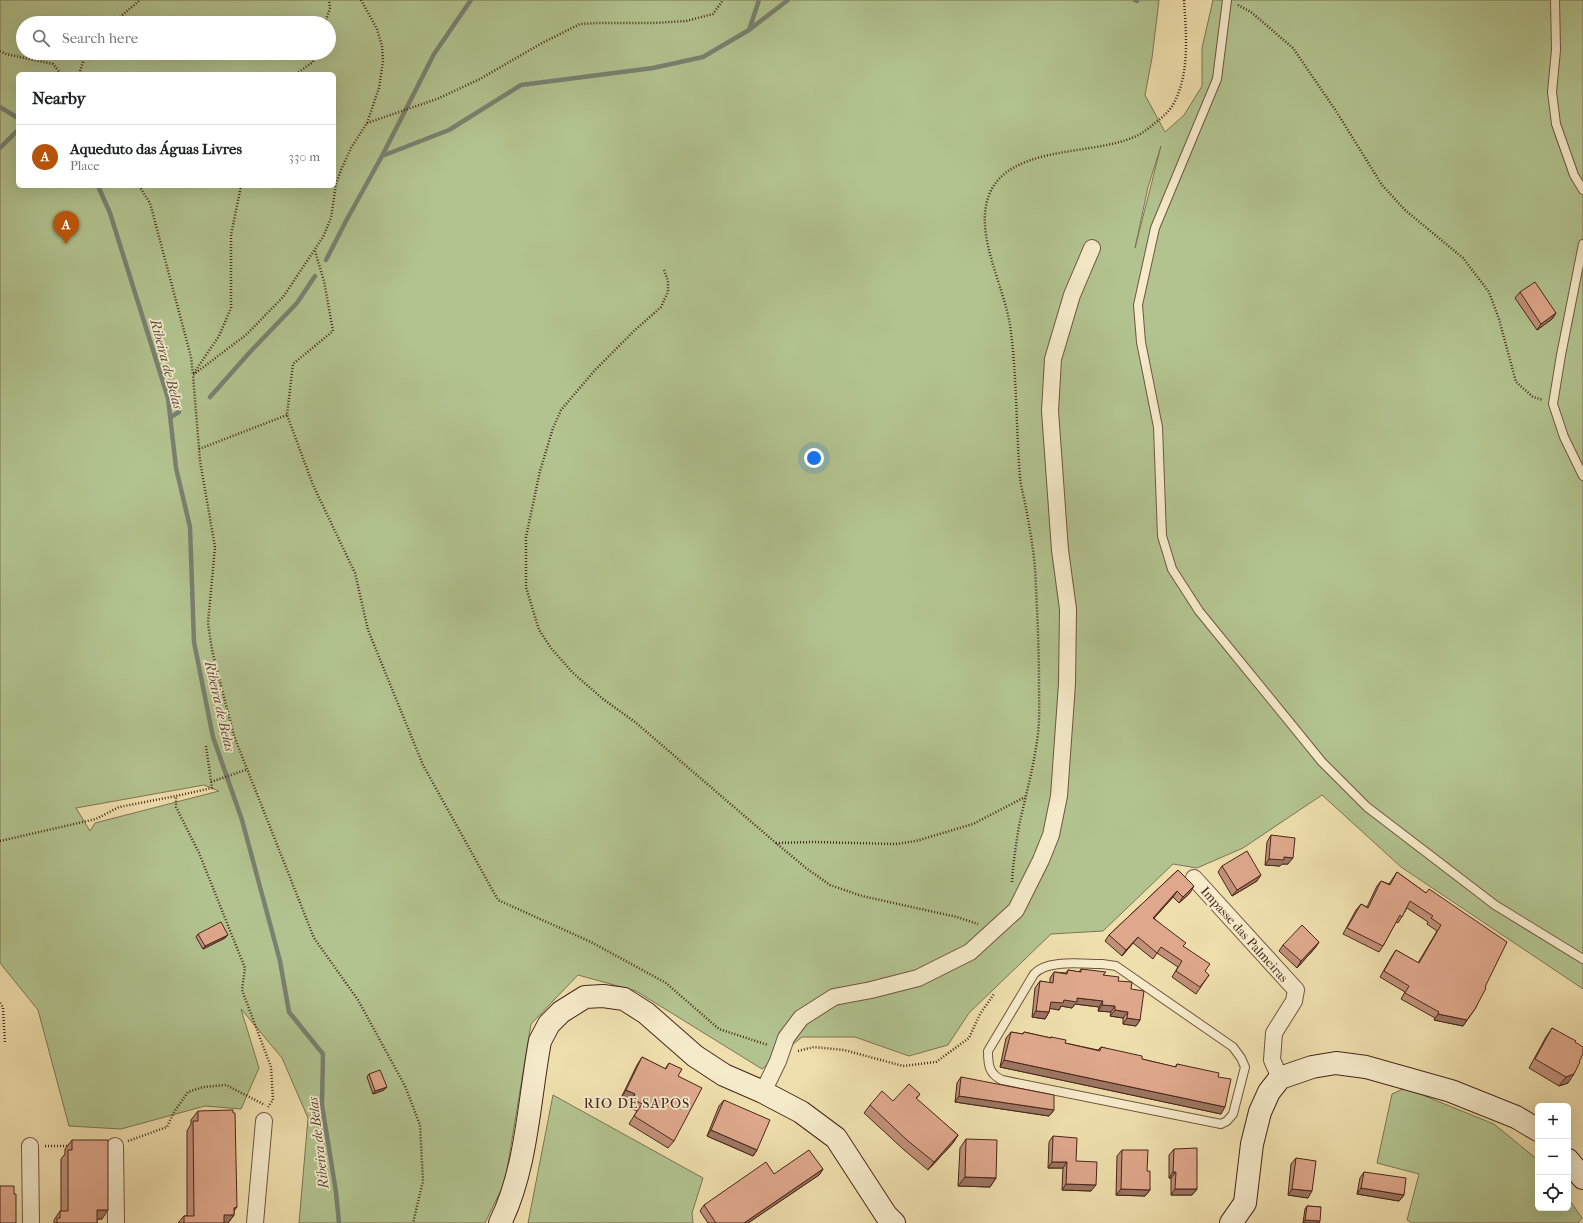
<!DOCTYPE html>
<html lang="en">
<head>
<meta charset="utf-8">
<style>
	body { margin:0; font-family:"IM FELL French Canon",serif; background:#f2f2f2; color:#202124 }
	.controls { position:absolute; right:12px; bottom:12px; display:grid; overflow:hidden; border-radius:6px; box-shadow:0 4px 16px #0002 }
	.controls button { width:36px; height:36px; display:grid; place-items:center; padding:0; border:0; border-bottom:1px solid #e0e0e0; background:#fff; color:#202124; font:20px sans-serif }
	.you { position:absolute; left:814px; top:458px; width:14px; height:14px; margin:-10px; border:3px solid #fff; border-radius:50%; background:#1a73e8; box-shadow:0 0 0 6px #1a73e833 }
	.badge { display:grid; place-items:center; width:26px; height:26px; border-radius:50%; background:#b45309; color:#fff; font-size:13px; font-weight:700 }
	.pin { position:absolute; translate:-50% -33px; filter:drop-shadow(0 1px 2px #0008) }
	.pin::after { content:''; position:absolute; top:21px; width:14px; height:12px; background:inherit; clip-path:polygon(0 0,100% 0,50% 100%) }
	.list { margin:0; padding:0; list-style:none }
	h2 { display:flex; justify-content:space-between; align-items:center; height:52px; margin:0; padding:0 16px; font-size:17px }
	h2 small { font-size:13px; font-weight:400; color:#757577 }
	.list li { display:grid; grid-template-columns:26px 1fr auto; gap:12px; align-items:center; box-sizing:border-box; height:64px; padding:0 16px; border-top:1px solid #e0e0e0 }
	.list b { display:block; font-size:15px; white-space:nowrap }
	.list p { margin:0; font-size:13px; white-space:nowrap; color:#757577 }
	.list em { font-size:13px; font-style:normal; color:#757577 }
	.icon { flex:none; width:22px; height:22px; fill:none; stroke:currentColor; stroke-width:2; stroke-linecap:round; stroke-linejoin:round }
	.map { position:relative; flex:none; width:1583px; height:1223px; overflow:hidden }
	.search { position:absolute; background:#fff; box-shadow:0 4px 16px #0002; left:16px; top:16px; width:320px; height:44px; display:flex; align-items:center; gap:10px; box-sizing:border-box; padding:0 14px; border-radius:22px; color:#757577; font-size:15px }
	.panel { position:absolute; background:#fff; box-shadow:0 4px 16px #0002; left:16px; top:72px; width:320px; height:116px; border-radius:6px }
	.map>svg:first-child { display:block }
	.green { fill:#b2c38f; stroke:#7d7555; fill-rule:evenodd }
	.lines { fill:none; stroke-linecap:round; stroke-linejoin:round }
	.stream { stroke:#798171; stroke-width:4.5 }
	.lane-casing { stroke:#725540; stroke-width:10 }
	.street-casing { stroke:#725540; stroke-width:18 }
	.secondary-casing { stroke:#48271b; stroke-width:24 }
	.path { stroke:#48271b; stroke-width:2.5; stroke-dasharray:1 2; stroke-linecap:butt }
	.lane { stroke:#f5eaca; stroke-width:8 }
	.street { stroke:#f5eaca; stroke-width:16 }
	.secondary { stroke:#f5eaca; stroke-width:22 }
	.wall { fill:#c09078; stroke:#48271b }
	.shaded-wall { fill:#9c7662; stroke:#48271b }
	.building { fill:#dfa88c; stroke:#48271b }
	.labels { text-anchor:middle; stroke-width:3.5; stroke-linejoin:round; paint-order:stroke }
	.street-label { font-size:13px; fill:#48271b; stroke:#f5eaca }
	.water-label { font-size:14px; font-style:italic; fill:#5c4c3f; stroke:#f5eaca }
	.neighbourhood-label { font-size:14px; letter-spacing:1px; fill:#48271b; stroke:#f5eaca }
</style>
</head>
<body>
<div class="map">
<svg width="1583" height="1223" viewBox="0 0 1583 1223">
	<rect width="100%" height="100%" fill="#efdfad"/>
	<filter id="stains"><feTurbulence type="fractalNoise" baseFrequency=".005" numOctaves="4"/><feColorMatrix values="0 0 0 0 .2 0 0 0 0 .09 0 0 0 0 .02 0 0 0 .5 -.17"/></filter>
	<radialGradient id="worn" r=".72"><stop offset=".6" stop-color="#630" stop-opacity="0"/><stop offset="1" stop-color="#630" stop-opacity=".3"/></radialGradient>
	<!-- green -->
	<path class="green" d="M 0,0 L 1159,0 L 1152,58 L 1145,95 L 1165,132 L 1184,115 L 1202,86 L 1202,48 L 1213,0 L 1583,0 L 1583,989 L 1401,867 L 1322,795 L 1243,848 L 1197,868 L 1173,864 L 1103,931 L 1051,934 L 969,1013 L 948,1045 L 909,1056 L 855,1037 L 802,1037 L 762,1069 L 636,991 L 578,975 L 531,1024 L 505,1182 L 485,1223 L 299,1223 L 308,1118 L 282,1058 L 241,1009 L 259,1068 L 241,1109 L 205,1106 L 121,1129 L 69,1126 L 38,1010 L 0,963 ZM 23,23 L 329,23 L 329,53 L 23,53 ZM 18,74 L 334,74 L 334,186 L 18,186 ZM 1161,146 L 1135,248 L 1148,187 ZM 204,785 L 219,791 L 95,823 L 90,831 L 76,808 Z
		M 1405,1088 L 1494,1124 L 1538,1160 L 1538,1208 L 1568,1208 L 1568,1198 L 1582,1218 L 1578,1223 L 1412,1223 L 1407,1220 L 1419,1174 L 1377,1163 L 1392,1094 Z
		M 553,1095 L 703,1178 L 692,1213 L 693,1223 L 528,1223 Z"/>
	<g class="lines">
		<!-- stream -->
		<path class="stream" d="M 1135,0 L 1137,1
			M 749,30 L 759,0
			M 0,107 L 18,118
			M 0,148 L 18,130
			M 382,156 L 434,54 L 471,0
			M 98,186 L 110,213 L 168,398 L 176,468 L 190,527 L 194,642 L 213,737 L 242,820 L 280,961 L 289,1012 L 323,1054 L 322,1105 L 336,1192 L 339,1223
			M 326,260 L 346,221 L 382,156 L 449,130 L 521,85 L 653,68 L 703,57 L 749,30 L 788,0
			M 210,397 L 250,352 L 297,303 L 315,276
			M 171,417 L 179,412"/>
		<defs>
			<path id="lane" d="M 1227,0 L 1217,79 L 1155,228 L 1138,305 L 1141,342 L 1158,427 L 1162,536 L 1172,569 L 1199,611 L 1322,762 L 1367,807 L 1495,905 L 1583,959
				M 1555,0 L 1556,50 L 1552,92 L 1556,124 L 1574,175 L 1583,190
				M 1583,244 L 1561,355 L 1553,404 L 1564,437 L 1583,476
				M 1102,964 L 1116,966 L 1233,1047 L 1241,1058 L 1245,1067 L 1233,1114 L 1227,1121 L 1221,1124 L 1002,1080 C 989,1074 988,1065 988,1051 L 1034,974 C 1047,959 1083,964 1102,964 Z"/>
			<path id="street" d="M 1194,878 L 1296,990 L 1294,1001 L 1274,1033 L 1272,1060 L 1280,1078
				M 763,1092 L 778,1061 L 786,1038 L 801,1018 L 834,997 L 871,990 L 918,978 L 970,952 L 1016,910 L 1041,860 L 1051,835 L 1059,796 L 1067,684 L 1068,609 L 1060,550 L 1050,411 L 1053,359 L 1072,295 L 1092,248
				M 30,1146 L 31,1223
				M 115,1146 L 116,1223
				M 255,1223 L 264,1121"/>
			<path id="secondary" d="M 1568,1160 L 1583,1178
				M 500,1223 C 527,1169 529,1100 540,1041 L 549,1024 L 561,1012 L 585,997 L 603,996 L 624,999 L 646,1013 L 695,1056 L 724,1075 L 763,1092 L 801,1112 L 836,1138 L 886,1215 L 894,1223
				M 1231,1223 L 1245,1203 L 1252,1144 L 1260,1112 L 1269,1092 L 1280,1078 L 1312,1067 L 1336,1063 L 1366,1067 L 1451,1091 L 1516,1117 L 1538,1130"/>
		</defs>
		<!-- lane casing -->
		<use href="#lane" class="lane-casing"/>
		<!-- street casing -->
		<use href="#street" class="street-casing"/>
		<!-- secondary casing -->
		<use href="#secondary" class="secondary-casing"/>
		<!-- path -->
		<path class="path" d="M 361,0 L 377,29 L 382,46 L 383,61 L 379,88 L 367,123 L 351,148 L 341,170 L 336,184 L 331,218 L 323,237 L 283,297 L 247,334 L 193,375 L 200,461 L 215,547 L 208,623 L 212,650 L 234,736 L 314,938 L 358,1000 L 405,1086 L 420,1125 L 423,1181 L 413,1223
			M 1238,5 L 1251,12 L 1293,48 L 1336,111 L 1382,185 L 1405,210 L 1463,258 L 1489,292 L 1499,319 L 1516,382 L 1533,397 L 1543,400
			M 113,23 L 140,0
			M 325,23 L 330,8 L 329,0
			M 0,51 L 6,54 L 53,64 L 61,74
			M 79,74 L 86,53
			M 296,74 L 313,62 L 315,53
			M 367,123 L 437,99 L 480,79 L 542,43 L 580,24 L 598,23 L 654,23 L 686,21 L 713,14 L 723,0
			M 139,186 L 150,203 L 191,357 L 193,375
			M 315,251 L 324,281 L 333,331 L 293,364 L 287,415 L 313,485 L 355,573 L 368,630 L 423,765 L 498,900 L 591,942 L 666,983 L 719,1029 L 768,1045
			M 664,270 L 668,281 L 668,292 L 661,307 L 634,331 L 595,370 L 561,410 L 553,428 L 540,471 L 526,537 L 526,587 L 539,630 L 551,648 L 573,673 L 603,699 L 635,722 L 776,843 L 806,868 L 830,885 L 862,896 L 957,917 L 978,924
			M 194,373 L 219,336 L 231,308 L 231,235 L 241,186
			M 199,449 L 287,415
			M 206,746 L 212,788 L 176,796 L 176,807 L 199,853 L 245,968 L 242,990 L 271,1067 L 273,1100 L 268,1107
			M 211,782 L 248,769
			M 0,841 L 96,819 L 119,807 L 176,796
			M 776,843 L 813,842 L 896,844 L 916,841 L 973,824 L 1025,797
			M 1012,882 C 1013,863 1016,845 1019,826 C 1025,798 1033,770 1037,741 C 1040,723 1039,704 1039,685 C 1039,646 1037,607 1035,568 C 1033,546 1029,524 1025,503 C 1023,494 1021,486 1020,478 C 1016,427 1017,375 1010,325 C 1004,288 979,242 986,206 C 997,143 1090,157 1134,137 C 1142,134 1149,128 1155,123 C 1164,116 1170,111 1175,101 C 1190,70 1186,33 1184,0
			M 0,1003 L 3,1007 L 5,1044
			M 798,1051 L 814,1047 L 844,1050 L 903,1066 L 936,1062 L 969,1038 L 980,1014 L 994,994
			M 128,1141 L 167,1127 L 174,1112 L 188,1092 L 203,1087 L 226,1085 L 265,1105
			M 45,1146 L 70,1146"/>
		<!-- lane -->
		<use href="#lane" class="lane"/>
		<!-- street -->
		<use href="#street" class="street"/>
		<!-- secondary -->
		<use href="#secondary" class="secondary"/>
	</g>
	<!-- wall -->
	<path class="wall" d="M 1520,292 L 1556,313 L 1552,319 L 1537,330 L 1515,298 Z
		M 1271,835 L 1288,864 L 1282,864 L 1280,866 L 1265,865 L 1267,842 Z
		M 1222,866 L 1257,881 L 1232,896 L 1218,872 Z
		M 1178,870 L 1190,893 L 1179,903 L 1173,897 L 1154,918 L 1183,946 L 1205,971 L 1209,975 L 1196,994 L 1172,977 L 1178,967 L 1157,953 L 1153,959 L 1133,943 L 1122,956 L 1105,941 L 1109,935 Z
		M 1397,872 L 1426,893 L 1485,987 L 1475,1009 L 1463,1026 L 1434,1020 L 1435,1018 L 1401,999 L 1405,992 L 1380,977 L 1392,956 L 1396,950 L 1418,963 L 1437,931 L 1427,924 L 1428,922 L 1407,908 L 1398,923 L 1396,922 L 1383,946 L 1379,952 L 1343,934 L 1356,910 L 1361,904 L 1367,907 L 1377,886 L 1381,881 L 1389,884 Z
		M 198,934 L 228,935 L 225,938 L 203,949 L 196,937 Z
		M 1319,942 L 1315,948 L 1297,968 L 1279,951 L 1283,945 Z
		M 1081,969 L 1104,975 L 1118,981 L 1131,989 L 1140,1020 L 1136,1026 L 1123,1024 L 1123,1018 L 1110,1016 L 1111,1012 L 1098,1011 L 1099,1007 L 1075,1004 L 1072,1008 L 1061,1006 L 1059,1010 L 1050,1008 L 1049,1012 L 1045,1019 L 1032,1017 L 1035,988 L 1040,981 L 1050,983 L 1050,978 L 1054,972 L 1066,973 L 1068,970 L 1079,972 Z
		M 1552,1028 L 1575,1042 L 1568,1083 L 1559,1086 L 1529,1068 L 1546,1037 Z
		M 1011,1032 L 1022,1034 L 1024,1032 L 1051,1038 L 1051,1037 L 1065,1043 L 1098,1050 L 1101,1047 L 1142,1059 L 1175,1067 L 1177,1064 L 1218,1077 L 1221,1114 L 1000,1067 L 1006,1038 Z
		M 642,1057 L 665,1069 L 669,1063 L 678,1076 L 674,1141 L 668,1148 L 629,1124 L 637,1111 L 627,1107 L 630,1101 L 621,1098 L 637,1065 Z
		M 369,1074 L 387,1087 L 384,1090 L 373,1094 L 367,1077 Z
		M 961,1077 L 1054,1110 L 1049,1116 L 955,1102 L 957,1083 Z
		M 920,1094 L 916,1099 L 958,1135 L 953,1143 L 928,1170 L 903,1149 L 864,1113 L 870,1105 L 893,1101 Z
		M 724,1100 L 757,1150 L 753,1156 L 707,1136 L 719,1106 Z
		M 198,1111 L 234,1211 L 234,1215 L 228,1223 L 178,1223 L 184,1216 L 187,1216 L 187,1131 L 191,1124 L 191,1120 Z
		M 1053,1136 L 1076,1161 L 1091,1191 L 1062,1190 L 1063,1168 L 1048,1168 L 1049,1142 Z
		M 966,1139 L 996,1178 L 990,1187 L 958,1186 L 960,1148 Z
		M 72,1140 L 102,1219 L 97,1219 L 97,1223 L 54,1223 L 54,1220 L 60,1211 L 61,1211 L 61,1159 L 65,1154 L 65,1149 Z
		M 1174,1149 L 1197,1189 L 1192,1195 L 1171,1195 L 1171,1178 L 1169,1178 L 1169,1155 Z
		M 1122,1150 L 1147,1171 L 1150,1190 L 1145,1196 L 1116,1195 L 1117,1156 Z
		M 1296,1158 L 1308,1198 L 1288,1195 L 1291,1164 Z
		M 823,1169 L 819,1175 L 748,1223 L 708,1223 L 700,1211 L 704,1205 L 774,1174 Z
		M 1364,1172 L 1404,1195 L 1399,1201 L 1357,1194 L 1360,1178 Z
		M 1307,1206 L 1321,1207 L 1303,1223 L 1305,1209 Z"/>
	<!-- shaded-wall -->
	<path class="shaded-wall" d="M 1556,313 L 1552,319 L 1537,330 L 1541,324 Z
		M 1284,857 L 1293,858 L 1288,864 L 1282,864 L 1280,866 L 1265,865 L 1269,859 Z
		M 1261,875 L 1257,881 L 1232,896 L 1237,890 Z
		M 1194,886 L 1190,893 L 1179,903 L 1183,897 Z
		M 1177,891 L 1173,897 L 1149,924 L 1153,918 Z
		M 228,935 L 225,938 L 203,949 L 205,946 Z
		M 1138,937 L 1133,943 L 1122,956 L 1126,950 Z
		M 1319,942 L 1315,948 L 1297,968 L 1301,961 Z
		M 1077,998 L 1103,1001 L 1099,1007 L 1075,1004 L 1072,1008 L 1061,1006 L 1059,1010 L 1047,1008 L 1051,1002 Z
		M 1102,1005 L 1115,1006 L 1111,1012 L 1098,1011 Z
		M 1115,1010 L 1128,1012 L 1123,1018 L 1110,1016 Z
		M 1036,1011 L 1049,1012 L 1045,1019 L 1032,1017 Z
		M 1438,1014 L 1467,1020 L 1463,1026 L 1434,1020 Z
		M 1127,1018 L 1140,1020 L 1136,1026 L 1123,1024 Z
		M 1004,1060 L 1225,1107 L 1221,1114 L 1000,1067 Z
		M 1574,1074 L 1568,1083 L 1559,1086 L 1566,1077 Z
		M 387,1087 L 384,1090 L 373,1094 L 375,1091 Z
		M 626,1090 L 635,1094 L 630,1101 L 621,1098 Z
		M 959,1096 L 1054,1110 L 1049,1116 L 955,1102 Z
		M 711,1130 L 757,1150 L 753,1156 L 707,1136 Z
		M 958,1135 L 953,1143 L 928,1170 L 934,1162 Z
		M 1052,1162 L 1067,1162 L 1063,1168 L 1048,1168 Z
		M 823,1169 L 819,1175 L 748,1223 L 744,1223 Z
		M 1173,1172 L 1176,1172 L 1171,1178 L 1169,1178 Z
		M 965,1177 L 996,1178 L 990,1187 L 958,1186 Z
		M 1066,1184 L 1096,1185 L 1091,1191 L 1062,1190 Z
		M 1361,1188 L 1404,1195 L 1399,1201 L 1357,1194 Z
		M 1121,1189 L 1150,1190 L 1145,1196 L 1116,1195 Z
		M 1175,1189 L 1197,1189 L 1192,1195 L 1171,1195 Z
		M 1292,1189 L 1312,1191 L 1308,1198 L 1288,1195 Z
		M 237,1207 L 231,1215 L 234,1215 L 228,1223 L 218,1223 L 224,1215 L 234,1208 Z
		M 97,1210 L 108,1210 L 102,1219 L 90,1219 Z
		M 1305,1220 L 1320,1221 L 1319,1223 L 1303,1223 Z"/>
	<!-- building -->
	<path class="building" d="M 1535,282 L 1556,313 L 1541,324 L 1520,292 Z
		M 1271,835 L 1295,838 L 1293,858 L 1284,857 L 1284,860 L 1269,859 Z
		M 1247,851 L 1261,875 L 1237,890 L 1222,866 Z
		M 1178,870 L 1194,886 L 1183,897 L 1177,891 L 1153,918 L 1186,943 L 1183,946 L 1210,964 L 1205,971 L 1209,975 L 1200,987 L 1176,971 L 1182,961 L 1161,947 L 1157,953 L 1138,937 L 1126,950 L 1109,935 Z
		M 1397,872 L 1426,893 L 1429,889 L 1507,942 L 1485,987 L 1486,988 L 1475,1009 L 1467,1020 L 1438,1014 L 1439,1012 L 1405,993 L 1409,986 L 1384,971 L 1396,950 L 1419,963 L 1441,925 L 1431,918 L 1433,916 L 1410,901 L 1402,917 L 1400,915 L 1383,946 L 1347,928 L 1361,904 L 1368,908 L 1381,881 L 1390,885 Z
		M 221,922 L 228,935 L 205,946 L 198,934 Z
		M 1302,925 L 1319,942 L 1301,961 L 1283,945 Z
		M 1081,969 L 1106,972 L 1103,975 L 1119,977 L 1118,981 L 1132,982 L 1131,989 L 1144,991 L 1140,1020 L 1127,1018 L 1128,1012 L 1115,1010 L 1115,1006 L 1102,1005 L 1103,1001 L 1077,998 L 1077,1002 L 1064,1000 L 1063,1003 L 1051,1002 L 1049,1012 L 1036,1011 L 1040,981 L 1053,983 L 1054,972 L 1067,974 L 1068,970 L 1081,972 Z
		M 1552,1028 L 1576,1041 L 1575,1042 L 1583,1047 L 1583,1054 L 1579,1062 L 1580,1062 L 1574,1074 L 1566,1077 L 1535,1059 Z
		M 1011,1032 L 1023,1034 L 1024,1032 L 1051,1038 L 1051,1037 L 1066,1040 L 1065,1043 L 1100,1051 L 1101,1047 L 1142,1056 L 1142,1059 L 1176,1067 L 1177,1064 L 1219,1073 L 1218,1077 L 1231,1079 L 1225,1107 L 1004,1060 Z
		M 642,1057 L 666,1069 L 669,1063 L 682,1069 L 678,1076 L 702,1088 L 674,1141 L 634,1116 L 642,1104 L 633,1099 L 635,1094 L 626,1090 Z
		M 380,1070 L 387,1087 L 375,1091 L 369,1074 Z
		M 961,1077 L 1054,1095 L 1054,1110 L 959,1096 Z
		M 909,1084 L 920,1094 L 916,1098 L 958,1135 L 934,1162 L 908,1141 L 870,1105 L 882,1091 L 893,1101 Z
		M 724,1100 L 770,1120 L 757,1150 L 711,1130 Z
		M 233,1110 L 233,1113 L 235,1113 L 237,1207 L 234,1208 L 234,1215 L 224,1215 L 224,1223 L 184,1223 L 184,1216 L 194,1216 L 193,1121 L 198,1121 L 198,1111 Z
		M 1053,1136 L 1077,1138 L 1076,1161 L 1097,1162 L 1096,1185 L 1066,1184 L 1067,1162 L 1052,1162 Z
		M 966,1139 L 997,1140 L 996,1178 L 965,1177 Z
		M 72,1140 L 108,1140 L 108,1210 L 97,1210 L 97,1223 L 57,1223 L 57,1218 L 60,1218 L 60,1211 L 68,1211 L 68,1150 L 72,1150 Z
		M 1197,1148 L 1197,1189 L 1175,1189 L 1176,1172 L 1173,1172 L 1174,1149 Z
		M 809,1150 L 823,1169 L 744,1223 L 716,1223 L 704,1205 L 766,1162 L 774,1174 Z
		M 1122,1150 L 1148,1150 L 1147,1171 L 1150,1171 L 1150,1190 L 1121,1189 Z
		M 1296,1158 L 1316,1161 L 1312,1191 L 1292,1189 Z
		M 1364,1172 L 1406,1178 L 1404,1195 L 1361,1188 Z
		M 0,1186 L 14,1186 L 14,1194 L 16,1194 L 16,1223 L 0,1223 Z
		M 1307,1206 L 1321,1207 L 1320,1221 L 1305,1220 Z"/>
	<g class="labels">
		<!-- street labels -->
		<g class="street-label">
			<text transform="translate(1245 934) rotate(48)" y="5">Impasse das Palmeiras</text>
		</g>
		<!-- water labels -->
		<g class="water-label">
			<text transform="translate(167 364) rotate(75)" y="5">Ribeira de Belas</text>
			<text transform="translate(220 706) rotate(77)" y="5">Ribeira de Belas</text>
			<text transform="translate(318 1143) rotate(-97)" y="5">Ribeira de Belas</text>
		</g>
		<!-- neighbourhood labels -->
		<g class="neighbourhood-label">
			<text x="637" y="1108">RIO DE SAPOS</text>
		</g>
	</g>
	<rect width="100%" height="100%" filter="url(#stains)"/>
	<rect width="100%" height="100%" fill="url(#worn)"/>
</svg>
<div class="controls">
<button>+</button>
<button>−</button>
<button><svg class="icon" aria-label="locate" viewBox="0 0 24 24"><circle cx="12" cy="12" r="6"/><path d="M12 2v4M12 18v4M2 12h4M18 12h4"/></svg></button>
</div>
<div class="you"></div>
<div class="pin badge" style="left:66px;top:244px">A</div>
<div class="search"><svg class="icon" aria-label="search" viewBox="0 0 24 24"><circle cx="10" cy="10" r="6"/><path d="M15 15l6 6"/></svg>Search here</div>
<section class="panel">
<h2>Nearby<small></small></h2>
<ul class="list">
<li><span class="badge">A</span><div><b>Aqueduto das Águas Livres</b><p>Place</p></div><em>330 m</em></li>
</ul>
</section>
</div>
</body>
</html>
